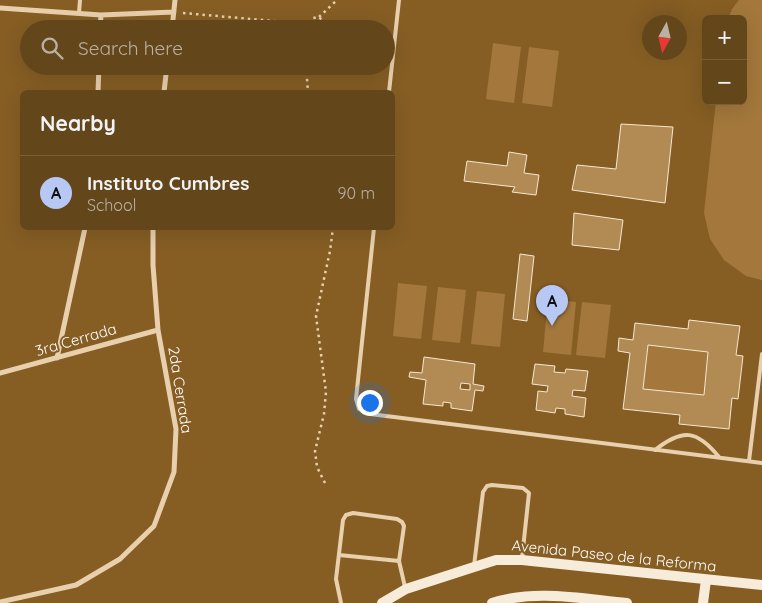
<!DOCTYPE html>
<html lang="en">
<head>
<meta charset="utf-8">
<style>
	body { margin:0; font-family:Quicksand,sans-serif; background:#6a4d24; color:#f1f3f6 }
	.controls { position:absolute; right:15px; top:15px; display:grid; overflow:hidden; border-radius:8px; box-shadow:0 5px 20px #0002 }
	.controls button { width:45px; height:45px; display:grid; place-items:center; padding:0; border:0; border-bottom:1px solid #785e3a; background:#64461b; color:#f1f3f6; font:25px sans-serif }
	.compass { position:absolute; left:642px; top:15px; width:45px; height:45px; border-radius:50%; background:#64461b; box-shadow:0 5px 20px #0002; rotate:188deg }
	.you { position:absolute; left:369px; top:402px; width:18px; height:18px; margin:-12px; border:4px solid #fff; border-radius:50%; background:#1a73e8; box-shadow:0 0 0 8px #1a73e833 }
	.badge { display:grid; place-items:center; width:32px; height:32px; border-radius:50%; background:#b8c8f5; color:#111; font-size:16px; font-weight:700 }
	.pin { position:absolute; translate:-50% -41px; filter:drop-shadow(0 1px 2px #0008) }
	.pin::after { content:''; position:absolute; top:26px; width:18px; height:15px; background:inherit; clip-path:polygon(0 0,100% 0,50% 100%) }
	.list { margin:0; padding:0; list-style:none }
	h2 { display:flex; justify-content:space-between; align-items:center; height:65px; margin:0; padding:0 20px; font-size:21px }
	h2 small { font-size:16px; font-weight:400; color:#bbb1a3 }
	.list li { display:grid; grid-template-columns:32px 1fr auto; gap:15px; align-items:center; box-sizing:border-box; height:75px; padding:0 20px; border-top:1px solid #785e3a }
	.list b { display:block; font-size:19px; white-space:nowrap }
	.list p { margin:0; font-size:16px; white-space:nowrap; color:#bbb1a3 }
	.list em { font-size:16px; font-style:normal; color:#bbb1a3 }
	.icon { flex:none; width:28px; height:28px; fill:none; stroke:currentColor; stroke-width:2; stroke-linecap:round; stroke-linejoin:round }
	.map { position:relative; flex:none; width:762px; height:603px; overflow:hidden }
	.search { position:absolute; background:#64461b; box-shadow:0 5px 20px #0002; left:20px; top:20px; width:375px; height:55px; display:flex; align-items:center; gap:12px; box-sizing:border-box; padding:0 18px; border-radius:28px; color:#bbb1a3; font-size:19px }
	.panel { position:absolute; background:#64461b; box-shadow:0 5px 20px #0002; left:20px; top:90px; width:375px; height:140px; border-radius:8px }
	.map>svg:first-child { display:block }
	.green { fill:#a4783c }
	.building { fill:#b18a54; stroke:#f7e7d2; fill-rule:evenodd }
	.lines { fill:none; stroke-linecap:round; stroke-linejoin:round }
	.path { stroke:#e8d0ae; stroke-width:2.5; stroke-dasharray:2.5 4; stroke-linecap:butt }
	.lane { stroke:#e8d0ae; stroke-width:4 }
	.street { stroke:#e8d0ae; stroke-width:5 }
	.secondary { stroke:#f7ebd9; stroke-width:10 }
	.labels { text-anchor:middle; stroke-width:4; stroke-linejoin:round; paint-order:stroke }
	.street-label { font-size:15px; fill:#fff; stroke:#865e24 }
</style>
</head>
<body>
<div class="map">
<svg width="762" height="603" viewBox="0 0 762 603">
	<rect width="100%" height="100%" fill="#865e24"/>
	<!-- green -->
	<path class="green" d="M 739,0 L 762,0 L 762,280 L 746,276 L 724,260 L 710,239 L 704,213 L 716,101 L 743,101 L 743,19 L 728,19 L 732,9 Z
		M 493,43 L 521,47 L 514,103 L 486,99 Z
		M 529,47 L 559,51 L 552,107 L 522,103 Z
		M 398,283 L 427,286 L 421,339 L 393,336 Z
		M 438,287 L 466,290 L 460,343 L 432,340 Z
		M 477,291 L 505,294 L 500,347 L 471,344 Z
		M 548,299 L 576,302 L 571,355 L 543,352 Z
		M 582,302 L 611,305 L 605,358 L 576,355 Z
		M 648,345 L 708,352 L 704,395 L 643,389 Z"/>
	<!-- building -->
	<path class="building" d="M 621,124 L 673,127 L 665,203 L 572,190 L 577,165 L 616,169 Z
		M 509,152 L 527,155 L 524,173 L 539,175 L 536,195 L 512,192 L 515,187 L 464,181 L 467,161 L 507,166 Z
		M 574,213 L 623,220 L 619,250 L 572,245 Z
		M 520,254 L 534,256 L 527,321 L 513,319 Z
		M 689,320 L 740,326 L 736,355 L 743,356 L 738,399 L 732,398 L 729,429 L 679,424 L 680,415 L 623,409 L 630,353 L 618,351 L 619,338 L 633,340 L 635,323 L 688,329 ZM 648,345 L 708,352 L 704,395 L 643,389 Z
		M 424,357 L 475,364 L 473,384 L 484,386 L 483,391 L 475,390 L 472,411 L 451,408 L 451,403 L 443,402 L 443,406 L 423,404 L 426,380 L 409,377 L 410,372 L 422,373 ZM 461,383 L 470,384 L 470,390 L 460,389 Z
		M 535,364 L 555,366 L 554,372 L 565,373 L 566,369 L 588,371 L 585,391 L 573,390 L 572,396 L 586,398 L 584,417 L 565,414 L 565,409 L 556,408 L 555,413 L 536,410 L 538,391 L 547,392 L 548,386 L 532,384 Z"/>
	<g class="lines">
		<!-- path -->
		<path class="path" d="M 183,13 L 308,24
			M 319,17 L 337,0
			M 309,29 L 310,20 L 313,18 L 319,17 L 325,23 L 325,29
			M 306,66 L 308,92
			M 325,483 L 317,467 L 315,451 L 324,414 L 326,392 L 316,316 L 330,251 L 333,228"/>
		<!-- lane -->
		<path class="lane" d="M 79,13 L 80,0
			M 389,92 L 399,0
			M 374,228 L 356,399 L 359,409 L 370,414 L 762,463
			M 655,450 C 683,428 697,430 719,457
			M 749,461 L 762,354
			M 339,555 L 399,561
			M 474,566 L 483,492 L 487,486 L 492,485 L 523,488 L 529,493 L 522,558
			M 341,603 L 336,579 L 343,520 L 346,515 L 353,513 L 397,519 L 402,522 L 404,526 L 399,561 L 405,587"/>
		<!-- street -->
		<path class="street" d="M 0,8 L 101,15 L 174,12
			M 100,29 L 101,15
			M 172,29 L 175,0
			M 98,92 L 99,66
			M 164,92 L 167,66
			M 57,358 L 85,228
			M 0,373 L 158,330
			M 0,602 L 76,585 L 120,559 L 154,526 L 174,472 L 176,429 L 158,330 L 153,265 L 153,228"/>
		<!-- secondary -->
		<path class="secondary" d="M 382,603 L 406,589 L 474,567 L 496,560 L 522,560 L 762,585
			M 492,603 C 535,589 583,599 627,603
			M 703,603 L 706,580"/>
	</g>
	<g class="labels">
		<!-- street labels -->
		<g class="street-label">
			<text transform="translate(76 340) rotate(-16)" y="5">3ra Cerrada</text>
			<text transform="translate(180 390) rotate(81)" y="5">2da Cerrada</text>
			<text transform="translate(614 556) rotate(6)" y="5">Avenida Paseo de la Reforma</text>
		</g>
	</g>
</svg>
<div class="controls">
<button>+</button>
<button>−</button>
</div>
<svg class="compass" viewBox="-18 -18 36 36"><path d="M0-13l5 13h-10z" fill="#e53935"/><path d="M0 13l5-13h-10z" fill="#bbb1a3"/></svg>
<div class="you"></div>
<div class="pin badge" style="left:552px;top:326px">A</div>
<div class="search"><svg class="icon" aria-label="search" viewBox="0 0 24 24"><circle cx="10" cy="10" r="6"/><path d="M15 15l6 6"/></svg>Search here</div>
<section class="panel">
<h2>Nearby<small></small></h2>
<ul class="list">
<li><span class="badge">A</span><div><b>Instituto Cumbres</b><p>School</p></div><em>90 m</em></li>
</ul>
</section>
</div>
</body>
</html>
